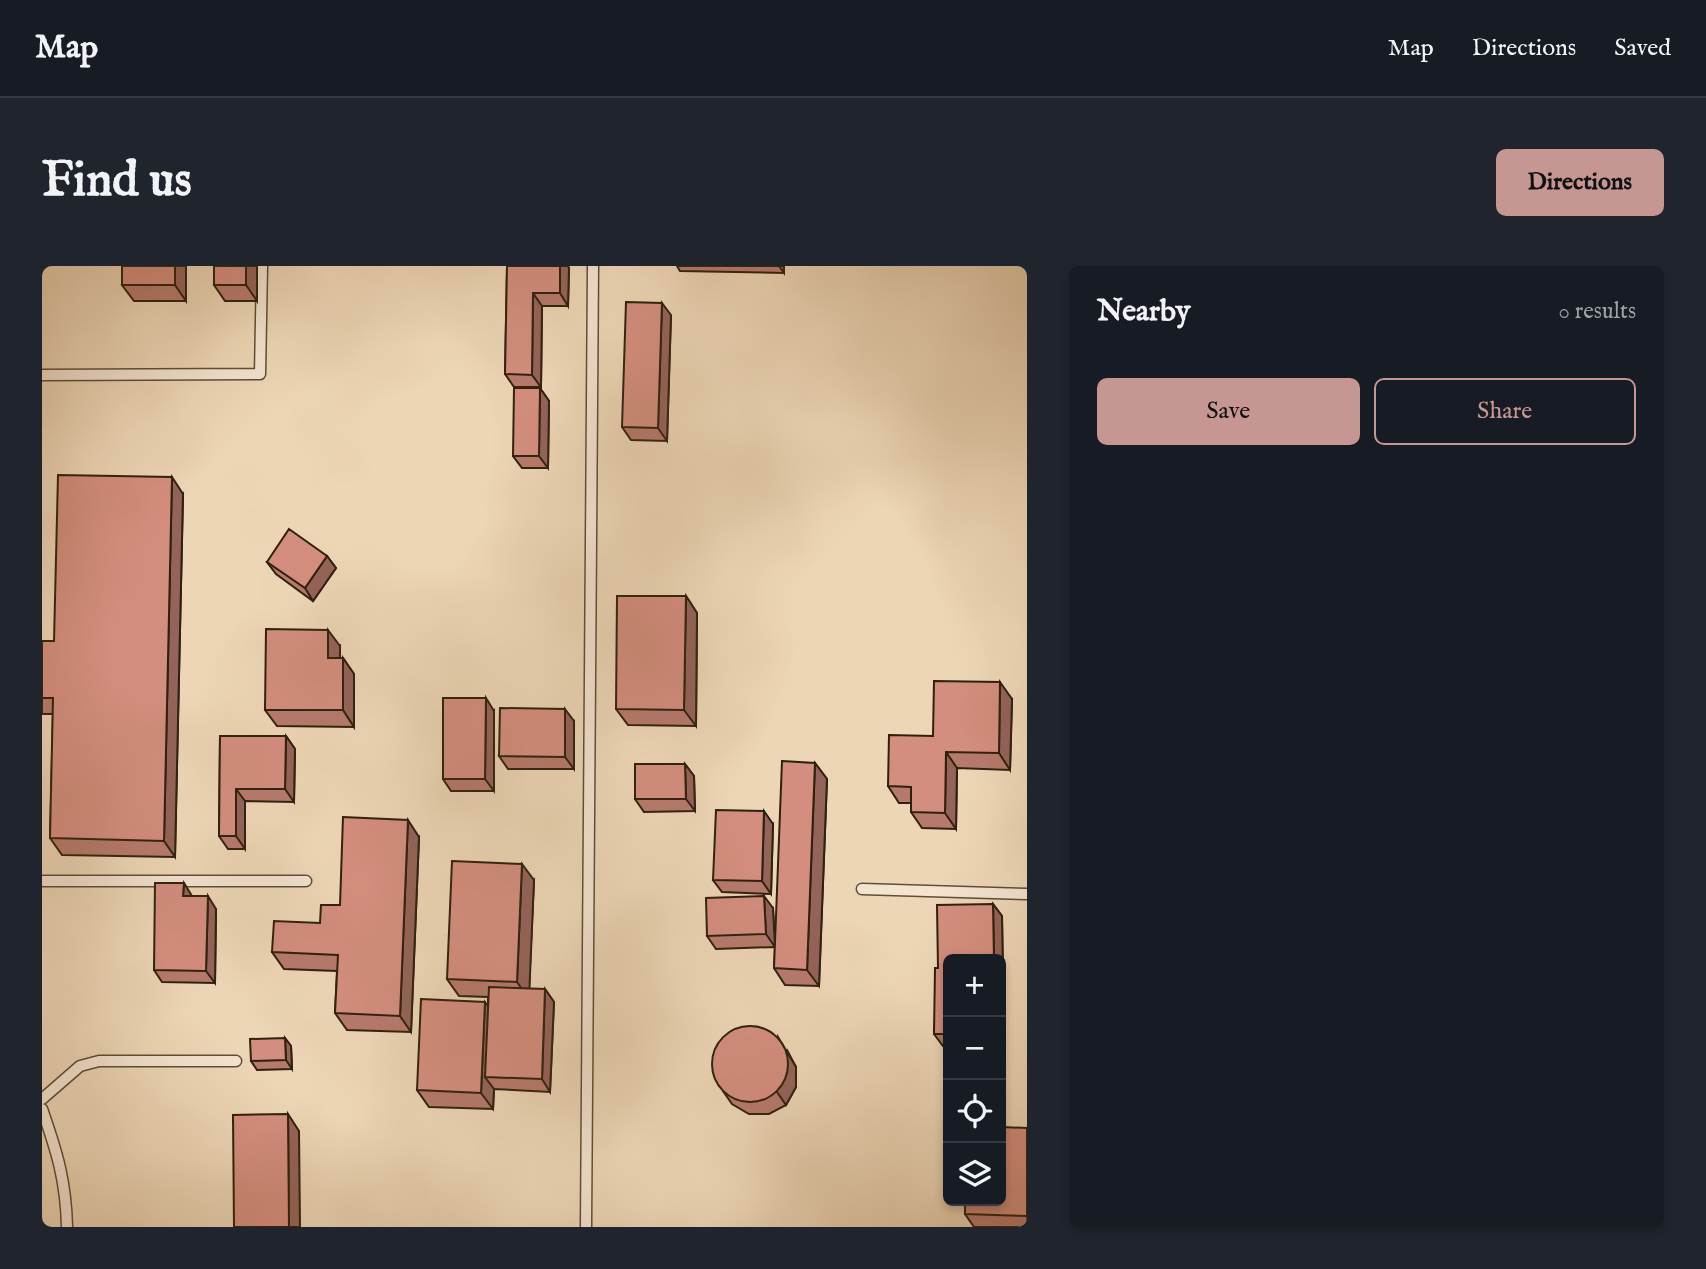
<!DOCTYPE html>
<html lang="en">
<head>
<meta charset="utf-8">
<style>
	body { margin:0; font-family:"IM FELL English",serif; background:#20242c; color:#f1f3f6 }
	.controls { position:absolute; right:21px; bottom:21px; display:grid; overflow:hidden; border-radius:10px; box-shadow:0 4px 10px #0003 }
	.controls button { width:63px; height:63px; display:grid; place-items:center; padding:0; border:0; border-bottom:2px solid #363941; background:#171b24; color:#f1f3f6; font:35px sans-serif }
	.list { margin:0; padding:0; list-style:none }
	h2 { display:flex; justify-content:space-between; align-items:center; height:91px; margin:0; padding:0 28px; font-size:30px }
	h2 small { font-size:23px; font-weight:400; color:#9ea1a6 }
	.actions { display:flex; gap:14px; padding:21px 28px }
	.actions a { flex:1; padding:16px 0; border:2px solid #c59692; border-radius:10px; text-align:center; font-size:24px; color:#c59692 }
	.actions .main { background:#c59692; color:#111 }
	.icon { flex:none; width:38px; height:38px; fill:none; stroke:currentColor; stroke-width:2; stroke-linecap:round; stroke-linejoin:round }
	.map { position:relative; flex:none; width:985px; height:961px; overflow:hidden; border-radius:10px }
	header { display:flex; align-items:center; gap:42px; box-sizing:border-box; height:98px; padding:0 35px; background:#171b24; border-bottom:2px solid #363941 }
	header strong { font-size:33px }
	nav { display:flex; gap:38px; margin-inline-start:auto; font-size:24px }
	.intro { display:flex; align-items:center; justify-content:space-between; box-sizing:border-box; height:168px; padding:0 42px }
	h1 { margin:0; font-size:49px }
	.button { padding:18px 32px; border-radius:10px; background:#c59692; color:#111; font-size:24px; font-weight:700 }
	main { display:flex; gap:42px; padding:0 42px }
	aside { flex:1; background:#171b24; border-radius:10px; box-shadow:0 4px 10px #0003 }
	.map>svg:first-child { display:block }
	.lines { fill:none; stroke-linecap:round; stroke-linejoin:round }
	.lane-casing { stroke:#5f4e38; stroke-width:13 }
	.lane { stroke:#f3e4d0; stroke-width:10 }
	.wall { fill:#b67a6d; stroke:#30210e; stroke-width:2 }
	.shaded-wall { fill:#946359; stroke:#30210e; stroke-width:2 }
	.building { fill:#d48e7f; stroke:#30210e; stroke-width:2 }
</style>
</head>
<body>
<header>
<strong>Map</strong>
<nav><a>Map</a><a>Directions</a><a>Saved</a></nav>
</header>
<div class="intro"><h1>Find us</h1><a class="button">Directions</a></div>
<main>
<div class="map">
<svg width="985" height="961" viewBox="0 0 985 961">
	<rect width="100%" height="100%" fill="#edd6b6"/>
	<filter id="stains"><feTurbulence type="fractalNoise" baseFrequency=".00286" numOctaves="4"/><feColorMatrix values="0 0 0 0 .2 0 0 0 0 .09 0 0 0 0 .02 0 0 0 .5 -.17"/></filter>
	<radialGradient id="worn" r=".72"><stop offset=".6" stop-color="#630" stop-opacity="0"/><stop offset="1" stop-color="#630" stop-opacity=".3"/></radialGradient>
	<g class="lines">
		<defs>
			<path id="lane" d="M 0,109 L 218,108 L 220,0
				M 0,615 L 264,615
				M 820,623 L 985,628
				M 0,833 L 38,800 L 57,795 L 194,795
				M 0,843 C 15,886 24,915 25,961
				M 544,961 L 551,0"/>
		</defs>
		<!-- lane casing -->
		<use href="#lane" class="lane-casing"/>
		<!-- lane -->
		<use href="#lane" class="lane"/>
	</g>
	<!-- wall -->
	<path class="wall" d="M 144,0 L 144,35 L 92,35 L 80,19 Z
		M 215,0 L 215,35 L 183,35 L 172,19 Z
		M 465,0 L 527,2 L 526,40 L 500,40 L 499,121 L 472,121 L 463,108 Z
		M 635,0 L 742,0 L 742,7 L 638,5 Z
		M 629,49 L 625,175 L 589,174 L 580,161 Z
		M 498,122 L 507,135 L 506,202 L 480,202 L 471,190 Z
		M 141,228 L 133,591 L 20,589 L 8,572 L 11,448 L 0,448 L 0,375 L 12,375 Z
		M 285,290 L 294,302 L 271,335 L 234,308 L 225,296 Z
		M 644,330 L 655,347 L 654,460 L 586,459 L 574,443 Z
		M 298,380 L 298,392 L 301,392 L 312,408 L 312,461 L 235,460 L 223,444 Z
		M 970,433 L 968,504 L 915,502 L 914,563 L 880,562 L 869,546 L 869,537 L 857,537 L 846,520 L 891,470 Z
		M 452,445 L 452,525 L 409,525 L 401,513 Z
		M 532,455 L 532,503 L 466,503 L 457,490 Z
		M 178,470 L 244,470 L 253,483 L 252,536 L 203,535 L 203,583 L 186,583 L 177,570 Z
		M 773,497 L 785,513 L 777,720 L 743,719 L 732,702 L 733,681 L 674,683 L 665,670 L 731,642 L 733,680 Z
		M 643,498 L 652,510 L 653,545 L 602,546 L 593,533 Z
		M 731,558 L 729,628 L 680,626 L 671,614 Z
		M 377,571 L 369,766 L 305,764 L 293,747 L 295,705 L 242,703 L 230,686 L 278,657 Z
		M 492,614 L 487,723 L 503,723 L 512,736 L 508,826 L 452,823 L 451,843 L 387,841 L 375,824 L 446,739 L 446,731 L 417,730 L 405,713 Z
		M 150,630 L 174,643 L 173,717 L 120,716 L 112,704 Z
		M 951,638 L 960,650 L 961,713 L 959,713 L 959,693 L 906,693 L 906,781 L 901,780 L 892,768 L 896,702 Z
		M 243,772 L 249,780 L 250,803 L 215,804 L 209,795 Z
		M 745,784 L 754,801 L 754,821 L 744,839 L 727,848 L 707,848 L 690,838 L 681,825 Z
		M 985,862 L 985,961 L 932,961 L 923,948 Z"/>
	<!-- shaded-wall -->
	<path class="shaded-wall" d="M 133,0 L 144,0 L 144,35 L 133,19 Z
		M 204,0 L 215,0 L 215,35 L 204,19 Z
		M 518,0 L 526,0 L 527,2 L 526,40 L 518,27 Z
		M 737,0 L 742,0 L 742,7 Z
		M 491,27 L 500,40 L 499,121 L 490,109 Z
		M 620,37 L 629,49 L 625,175 L 616,162 Z
		M 498,122 L 507,135 L 506,202 L 497,190 Z
		M 130,211 L 141,228 L 133,591 L 122,575 Z
		M 285,290 L 294,302 L 271,335 L 263,322 Z
		M 644,330 L 655,347 L 654,460 L 642,444 Z
		M 286,364 L 298,380 L 298,408 L 286,392 Z
		M 301,392 L 312,408 L 312,461 L 301,444 Z
		M 958,416 L 970,433 L 968,504 L 957,487 Z
		M 444,432 L 452,445 L 452,525 L 443,513 Z
		M 523,443 L 532,455 L 532,503 L 523,491 Z
		M 244,470 L 253,483 L 252,536 L 243,523 Z
		M 904,486 L 915,502 L 914,563 L 903,547 Z
		M 773,497 L 785,513 L 777,720 L 765,704 Z
		M 643,498 L 652,510 L 653,545 L 644,533 Z
		M 194,523 L 203,535 L 203,583 L 194,570 Z
		M 722,545 L 731,558 L 729,628 L 720,615 Z
		M 366,554 L 377,571 L 369,766 L 358,750 Z
		M 480,598 L 492,614 L 487,733 L 475,716 Z
		M 142,617 L 150,630 L 141,630 Z
		M 166,630 L 174,643 L 173,717 L 164,705 Z
		M 722,630 L 731,642 L 733,681 L 724,668 Z
		M 951,638 L 960,650 L 961,713 L 959,711 L 959,693 L 952,693 Z
		M 503,723 L 512,736 L 508,826 L 500,813 Z
		M 443,736 L 455,752 L 443,811 L 452,823 L 451,843 L 439,827 Z
		M 736,771 L 754,801 L 754,821 L 744,839 L 735,826 Z
		M 243,772 L 249,780 L 250,803 L 244,794 Z
		M 246,848 L 257,865 L 258,961 L 247,961 Z"/>
	<!-- building -->
	<path class="building" d="M 80,0 L 133,0 L 133,19 L 80,19 Z
		M 172,0 L 204,0 L 204,19 L 172,19 Z
		M 465,0 L 518,0 L 518,27 L 491,27 L 490,109 L 463,108 Z
		M 584,36 L 620,37 L 616,162 L 580,161 Z
		M 472,122 L 498,122 L 497,190 L 471,190 Z
		M 16,209 L 130,211 L 122,575 L 8,572 L 11,432 L 0,432 L 0,375 L 12,375 Z
		M 247,263 L 285,290 L 263,322 L 225,296 Z
		M 575,330 L 644,330 L 642,444 L 574,443 Z
		M 224,363 L 286,364 L 286,392 L 301,392 L 301,444 L 223,444 Z
		M 892,415 L 958,416 L 957,487 L 904,486 L 903,547 L 869,546 L 869,521 L 846,520 L 847,469 L 891,470 Z
		M 401,432 L 444,432 L 443,513 L 401,513 Z
		M 458,442 L 523,443 L 523,491 L 457,490 Z
		M 178,470 L 244,470 L 243,523 L 194,523 L 194,570 L 177,570 Z
		M 740,495 L 773,497 L 765,704 L 732,702 Z
		M 593,498 L 643,498 L 644,533 L 593,533 Z
		M 674,544 L 722,545 L 720,615 L 671,614 Z
		M 301,551 L 366,554 L 358,750 L 293,747 L 296,689 L 230,686 L 232,655 L 278,657 L 279,639 L 298,639 Z
		M 410,595 L 480,598 L 475,716 L 405,713 Z
		M 113,617 L 142,617 L 141,630 L 166,630 L 164,705 L 112,704 Z
		M 722,630 L 724,668 L 665,670 L 664,632 Z
		M 951,638 L 952,693 L 906,693 L 906,701 L 903,701 L 906,702 L 906,768 L 892,768 L 893,702 L 896,702 L 895,639 Z
		M 447,721 L 503,723 L 500,813 L 443,811 Z
		M 379,733 L 443,736 L 439,827 L 375,824 Z
		M670 798a38 38 0 1 1 76 0a38 38 0 1 1-76 0Z
		M 243,772 L 244,794 L 209,795 L 208,773 Z
		M 246,848 L 247,961 L 192,961 L 191,849 Z
		M 959,861 L 985,862 L 985,950 L 923,948 L 923,935 L 959,935 Z"/>
	<rect width="100%" height="100%" filter="url(#stains)"/>
	<rect width="100%" height="100%" fill="url(#worn)"/>
</svg>
<div class="controls">
<button>+</button>
<button>−</button>
<button><svg class="icon" aria-label="locate" viewBox="0 0 24 24"><circle cx="12" cy="12" r="6"/><path d="M12 2v4M12 18v4M2 12h4M18 12h4"/></svg></button>
<button><svg class="icon" aria-label="layers" viewBox="0 0 24 24"><path d="M12 4l9 5-9 5-9-5zM3 14l9 5 9-5"/></svg></button>
</div>
</div>
<aside>
<h2>Nearby<small>0 results</small></h2>
<ul class="list">
</ul>
<div class="actions"><a class="main">Save</a><a>Share</a></div>
</aside>
</main>
</body>
</html>
